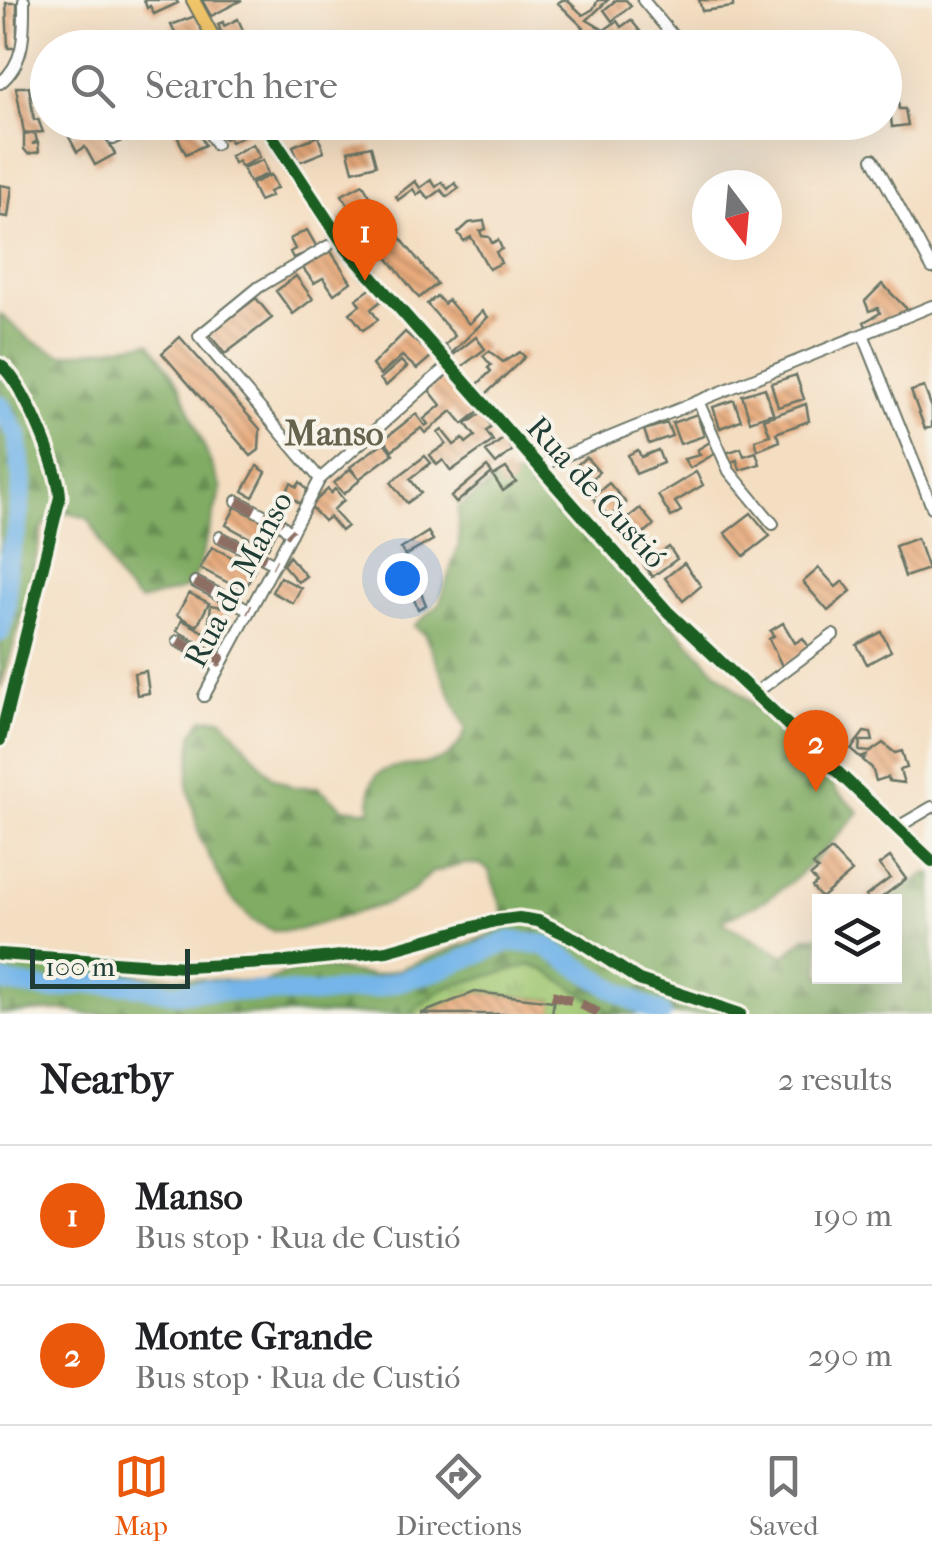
<!DOCTYPE html>
<html lang="en">
<head>
<meta charset="utf-8">
<style>
	body { margin:0; font-family:"IM FELL French Canon",serif; background:#f6f6f6; color:#202124 }
	.controls { position:absolute; right:30px; bottom:30px; display:grid; overflow:hidden; border-radius:0px; box-shadow:0 10px 40px #0002 }
	.controls button { width:90px; height:90px; display:grid; place-items:center; padding:0; border:0; border-bottom:2px solid #e0e0e0; background:#fff; color:#202124; font:50px sans-serif }
	.compass { position:absolute; left:692px; top:170px; width:90px; height:90px; border-radius:50%; background:#fff; box-shadow:0 10px 40px #0002; rotate:164deg }
	.scale { position:absolute; left:30px; bottom:25px; width:160px; box-sizing:border-box; padding-left:10px; border:5px solid #1f3d34; border-top:0; font-size:28px; line-height:35px; white-space:nowrap; color:#1f3d34; -webkit-text-stroke:8px #f7f3e8; paint-order:stroke }
	.you { position:absolute; left:402px; top:578px; width:35px; height:35px; margin:-25px; border:8px solid #fff; border-radius:50%; background:#1a73e8; box-shadow:0 0 0 15px #1a73e833 }
	.badge { display:grid; place-items:center; width:65px; height:65px; border-radius:50%; background:#ea580c; color:#fff; font-size:32px; font-weight:700 }
	.pin { position:absolute; translate:-50% -82px; filter:drop-shadow(0 2px 5px #0008) }
	.pin::after { content:''; position:absolute; top:52px; width:35px; height:30px; background:inherit; clip-path:polygon(0 0,100% 0,50% 100%) }
	.list { margin:0; padding:0; list-style:none }
	h2 { display:flex; justify-content:space-between; align-items:center; height:130px; margin:0; padding:0 40px; font-size:42px }
	h2 small { font-size:32px; font-weight:400; color:#757577 }
	.list li { display:grid; grid-template-columns:65px 1fr auto; gap:30px; align-items:center; box-sizing:border-box; height:140px; padding:0 40px; border-top:2px solid #e0e0e0 }
	.list b { display:block; font-size:38px; white-space:nowrap }
	.list p { margin:0; font-size:32px; white-space:nowrap; color:#757577 }
	.list em { font-size:32px; font-style:normal; color:#757577 }
	.icon { flex:none; width:55px; height:55px; fill:none; stroke:currentColor; stroke-width:2; stroke-linecap:round; stroke-linejoin:round }
	.map { position:relative; flex:none; width:932px; height:1014px; overflow:hidden }
	.search { position:absolute; background:#fff; box-shadow:0 10px 40px #0002; left:30px; right:30px; top:30px; height:110px; display:flex; align-items:center; gap:25px; box-sizing:border-box; padding:0 35px; border-radius:55px; color:#757577; font-size:38px }
	.sheet { height:410px; background:#fff }
	nav { display:flex; justify-content:space-around; align-items:center; box-sizing:border-box; height:140px; border-top:2px solid #e0e0e0; background:#fff; font-size:28px; color:#757577 }
	nav a { display:grid; justify-items:center; gap:5px }
	nav .on { color:#ea580c }
	.map>svg:first-child { display:block }
	.grass { fill:url(#grass-tufts); stroke:#608253; stroke-width:2.5 }
	.forest { fill:url(#forest-firs); stroke:#50744c; stroke-width:2.5 }
	.lines { fill:none; stroke-linecap:round; stroke-linejoin:round }
	.river { stroke:#75b5e9; stroke-width:20 }
	.building { fill:url(#building-back-hatch) }
	.minor-casing { stroke:#6a7566; stroke-width:14 }
	.major-casing { stroke:#6a7566; stroke-width:16 }
	.minor { stroke:#fff; stroke-width:10 }
	.major { stroke:#f0c469; stroke-width:12 }
	.quiet { stroke:#8d6e63; stroke-width:10; stroke-dasharray:20 10; stroke-linecap:butt }
	.cycleway-casing { stroke:#f7f3e8; stroke-width:19 }
	.cycleway { stroke:#1b5e20; stroke-width:12 }
	.labels { text-anchor:middle; stroke-width:8; stroke-linejoin:round; paint-order:stroke }
	.street-label { font-size:32px; fill:#1f3d34; stroke:#f7f3e8 }
	.neighbourhood-label { font-size:35px; font-weight:bold; fill:#65634d; stroke:#f7f3e8 }
</style>
</head>
<body>
<div class="map">
<svg width="932" height="1014" viewBox="0 0 932 1014">
	<defs>
		<pattern id="grass-tufts" width="24" height="20" patternUnits="userSpaceOnUse" patternTransform="scale(2.5)"><rect width="24" height="20" fill="#a0c772"/><path d="M3 7l-1-3M5 7V3M7 7l1-3M15 17l-1-3M17 17v-4M19 17l1-3" fill="none" stroke="#82a35e"/></pattern>
		<pattern id="forest-firs" width="22" height="20" patternUnits="userSpaceOnUse" patternTransform="scale(2.5)"><rect width="22" height="20" fill="#80ac64"/><path d="M5 1l3.5 6h-7zM16 11l3.5 6h-7z" fill="#688d53"/></pattern>
		<pattern id="building-back-hatch" width="6" height="6" patternUnits="userSpaceOnUse" patternTransform="scale(2.5)"><rect width="6" height="6" fill="#e8aa7c"/><path d="M-1 5l2 2M0 0l6 6M5-1l2 2" fill="none" stroke="#bb8c66"/></pattern>
	</defs>
	<rect width="100%" height="100%" fill="#f7f3e8"/>
	<filter id="ink" filterUnits="userSpaceOnUse"><feTurbulence type="fractalNoise" baseFrequency=".01" numOctaves="2"/><feDisplacementMap in="SourceGraphic" scale="20" xChannelSelector="R" yChannelSelector="G"/><feConvolveMatrix kernelMatrix="1 2 1 2 8 2 1 2 1" color-interpolation-filters="sRGB"/></filter>
	<filter id="wash" filterUnits="userSpaceOnUse"><feTurbulence type="fractalNoise" baseFrequency=".0048" numOctaves="4" result="noise"/><feDisplacementMap in="SourceGraphic" scale="40" xChannelSelector="R" yChannelSelector="G"/><feGaussianBlur stdDeviation="2.25" result="paint"/><feColorMatrix in="noise" values="0 0 0 0 0 0 0 0 0 0 0 0 0 0 0 0 0 1.4 0 .05"/><feComposite in="paint" operator="in"/></filter>
	<g filter="url(#wash)">
		<rect width="100%" height="100%" fill="#f4dec2"/>
		<!-- grass -->
		<path class="grass" d="M 530,965 L 545,970 L 613,1014 L 552,1014 L 553,1000 L 476,992 L 420,1014 L 409,1014 L 440,991 L 454,985 Z"/>
		<!-- forest -->
		<path class="forest" d="M 0,314 L 30,340 L 61,355 L 150,342 L 180,386 L 221,489 L 197,573 L 184,589 L 140,601 C 108,577 107,551 89,519 L 69,512 L 49,518 L 42,529 L 26,605 L 0,688 Z
			M 502,476 L 529,477 L 557,501 L 716,671 L 829,773 L 836,791 L 859,812 C 830,844 802,878 765,900 C 751,908 735,912 722,922 L 785,956 L 807,936 L 819,936 L 820,976 L 894,976 L 894,902 L 889,901 L 925,874 L 932,874 L 932,1014 L 613,1014 L 545,970 L 530,965 L 454,985 L 440,991 L 409,1014 L 87,1014 C 58,1006 30,1014 0,1013 L 0,962 L 57,968 L 100,963 L 142,975 L 263,983 L 307,965 L 372,976 L 400,969 L 500,931 L 503,910 L 489,871 L 480,864 L 463,864 L 431,873 L 413,891 L 388,903 L 298,930 L 274,931 L 252,920 L 228,894 L 200,838 L 188,785 L 193,734 L 203,719 L 222,718 L 273,778 L 293,787 L 318,787 L 343,808 L 370,811 C 371,803 369,793 371,786 C 383,746 445,790 466,729 L 424,633 L 414,626 L 439,605 L 459,544 L 458,508 Z"/>
		<g class="lines">
			<!-- river -->
			<path class="river" d="M 0,405 L 17,435 L 22,483 L 16,533 L 7,563 L 6,611 L 0,632
				M 0,982 L 50,990 L 83,984 L 128,984 L 174,993 L 204,990 L 313,994 L 374,988 L 438,970 L 510,941 L 544,945 L 625,996 L 661,1014"/>
		</g>
		<g id="blocks">
			<!-- building -->
			<path class="building" d="M 144,0 L 176,0 L 178,3 L 154,14 L 150,6 L 147,8 Z
				M 202,0 L 242,0 L 211,16 Z
				M 562,0 L 567,0 L 583,15 L 593,9 L 598,0 L 608,0 L 587,20 L 602,29 L 593,37 L 558,3 Z
				M 616,0 L 626,0 L 631,6 L 612,21 L 604,10 Z
				M 699,0 L 733,0 L 733,7 L 702,11 Z
				M 6,3 L 17,3 L 17,48 L 8,48 Z
				M 195,16 L 208,42 L 198,48 L 164,48 L 173,43 L 171,38 L 176,35 L 171,25 Z
				M 238,19 L 246,37 L 226,46 L 218,24 L 223,22 L 224,26 Z
				M 631,20 L 640,31 L 629,39 L 636,48 L 606,48 L 597,35 L 617,21 L 621,27 Z
				M 250,35 L 255,43 L 268,36 L 271,42 L 262,48 L 229,48 Z
				M 16,87 L 29,87 L 34,120 L 38,119 L 43,132 L 24,133 Z
				M 898,99 L 899,109 L 905,109 L 908,125 L 892,127 L 889,100 Z
				M 74,122 L 98,122 L 115,154 L 95,165 L 85,147 L 77,152 L 69,137 L 79,131 Z
				M 170,122 L 193,122 L 205,145 L 186,154 Z
				M 215,122 L 243,122 L 248,133 L 231,142 L 228,137 L 224,139 Z
				M 35,133 L 37,141 L 32,144 L 38,143 L 39,152 L 28,154 L 24,149 L 24,135 Z
				M 318,136 L 324,152 L 299,162 L 293,146 Z
				M 253,144 L 260,157 L 241,167 L 238,161 L 234,163 L 230,156 Z
				M 371,146 L 376,165 L 353,171 L 348,151 Z
				M 263,160 L 268,174 L 249,182 L 243,168 Z
				M 271,175 L 277,188 L 269,192 L 271,196 L 259,201 L 251,184 Z
				M 431,180 L 436,187 L 442,182 L 448,189 L 455,183 L 459,188 L 447,197 L 441,190 L 429,199 L 422,191 L 417,195 L 413,189 L 398,200 L 396,196 L 415,181 L 420,188 Z
				M 363,184 L 371,198 L 350,209 L 342,195 Z
				M 0,185 L 12,187 L 8,217 L 0,216 Z
				M 380,204 L 384,209 L 380,212 L 437,284 L 419,298 L 363,227 L 350,237 L 338,222 L 350,212 L 361,219 Z
				M 484,221 L 486,229 L 480,231 L 482,236 L 489,237 L 492,243 L 498,240 L 502,249 L 496,252 L 501,263 L 489,269 L 471,237 L 464,241 L 458,233 L 469,223 Z
				M 307,230 L 318,249 L 293,258 L 290,252 L 295,249 L 290,239 Z
				M 330,250 L 351,282 L 334,294 L 323,278 L 314,283 L 303,268 Z
				M 296,276 L 313,299 L 293,314 L 276,291 Z
				M 882,284 L 909,311 L 867,328 L 864,322 L 880,313 L 878,308 L 869,311 L 865,301 Z
				M 372,288 L 381,301 L 371,309 L 378,320 L 363,330 L 350,313 L 360,305 L 356,299 Z
				M 437,296 L 444,304 L 448,300 L 469,324 L 482,311 L 488,317 L 452,353 L 445,345 L 455,336 L 427,304 Z
				M 256,298 L 272,318 L 225,354 L 209,334 Z
				M 405,332 L 432,356 L 417,369 L 402,356 L 380,375 L 372,365 Z
				M 180,337 L 260,429 L 259,450 L 251,456 L 162,353 Z
				M 476,337 L 485,349 L 461,367 L 452,356 Z
				M 489,351 L 503,362 L 520,352 L 525,357 L 486,394 L 477,385 L 491,371 L 488,368 L 491,365 L 483,356 Z
				M 401,361 L 407,367 L 386,386 L 380,379 Z
				M 449,374 L 479,411 L 463,424 L 452,411 L 425,433 L 421,428 L 392,450 L 384,439 L 416,414 L 425,426 L 428,424 L 424,419 L 441,405 L 429,390 Z
				M 796,375 L 804,399 L 778,407 L 771,383 Z
				M 924,387 L 932,408 L 932,427 L 925,429 L 911,391 Z
				M 765,388 L 773,413 L 750,421 L 742,395 Z
				M 734,400 L 741,420 L 720,428 L 713,407 Z
				M 806,404 L 809,421 L 776,433 L 780,441 L 758,450 L 755,440 L 770,435 L 764,419 Z
				M 482,413 L 492,427 L 486,431 L 493,441 L 451,471 L 443,460 L 437,465 L 430,455 L 446,444 L 438,433 L 442,430 L 454,445 L 463,439 L 466,443 L 475,436 L 466,424 Z
				M 697,414 L 704,436 L 680,444 L 672,423 Z
				M 667,423 L 672,436 L 649,444 L 644,430 Z
				M 504,438 L 513,450 L 496,464 L 486,452 Z
				M 384,442 L 393,454 L 359,479 L 350,467 Z
				M 710,442 L 716,453 L 690,468 L 684,459 L 700,455 L 697,450 Z
				M 741,448 L 744,456 L 756,452 L 760,464 L 740,470 L 737,460 L 729,463 L 726,453 Z
				M 638,450 L 641,457 L 658,450 L 663,463 L 636,474 L 628,455 Z
				M 425,456 L 431,463 L 410,479 L 421,493 L 407,503 L 391,482 Z
				M 586,457 L 599,472 L 582,487 L 569,472 Z
				M 257,466 L 266,472 L 253,497 L 243,491 Z
				M 487,467 L 492,473 L 456,503 L 451,497 Z
				M 506,468 L 516,482 L 503,491 L 493,476 Z
				M 350,469 L 360,480 L 344,494 L 334,483 Z
				M 696,472 L 703,485 L 675,502 L 681,511 L 671,517 L 658,495 Z
				M 300,482 L 307,490 L 303,506 L 286,493 L 291,483 L 297,487 Z
				M 609,483 L 626,503 L 609,517 L 592,497 Z
				M 328,489 L 331,493 L 335,489 L 344,500 L 333,510 L 347,526 L 341,531 L 329,517 L 324,521 L 310,506 Z
				M 237,504 L 279,527 L 268,548 L 226,525 Z
				M 640,508 L 654,525 L 632,543 L 618,526 Z
				M 751,513 L 770,536 L 744,556 L 725,533 Z
				M 428,532 L 433,540 L 405,556 L 401,549 Z
				M 917,538 L 928,569 L 905,577 L 895,546 Z
				M 212,547 L 255,569 L 244,591 L 200,568 Z
				M 669,547 L 677,559 L 652,577 L 644,565 Z
				M 289,556 L 306,576 L 298,582 L 283,565 Z
				M 684,563 L 701,586 L 683,601 L 665,578 Z
				M 410,565 L 426,605 L 418,609 L 401,568 Z
				M 819,568 L 836,587 L 843,581 L 851,591 L 828,611 L 803,582 Z
				M 280,577 L 301,588 L 293,603 L 272,592 Z
				M 189,593 L 209,603 L 197,626 L 177,615 Z
				M 211,605 L 229,608 L 225,632 L 208,630 Z
				M 182,620 L 220,641 L 215,651 L 177,631 Z
				M 783,623 L 795,643 L 803,638 L 810,649 L 782,666 L 769,639 L 774,636 L 770,631 Z
				M 881,632 L 891,651 L 867,664 L 857,645 Z
				M 146,671 L 149,693 L 137,695 L 134,673 Z
				M 864,732 L 871,733 L 873,741 L 860,741 L 859,751 L 870,752 L 883,743 L 895,753 L 902,751 L 907,768 L 900,770 L 904,783 L 889,781 L 888,777 L 876,781 L 872,768 L 863,760 L 866,756 L 861,758 L 851,749 Z
				M 831,850 L 852,872 L 821,898 L 812,887 L 817,883 L 811,876 L 818,870 L 813,865 Z
				M 890,857 L 906,879 L 877,901 L 870,901 L 866,896 L 890,878 L 879,865 Z
				M 475,992 L 554,1001 L 552,1014 L 420,1014 Z"/>
		</g>
	</g>
	<g filter="url(#ink)">
		<use href="#blocks" fill-opacity="0" stroke="#6a7566" stroke-width="2.5"/>
		<g class="lines">
			<defs>
				<path id="minor" d="M 643,0 L 683,48
					M 0,83 C 26,62 24,31 24,0
					M 104,122 L 113,139 L 144,122
					M 203,122 L 216,144
					M 873,159 L 932,268
					M 863,334 L 932,507
					M 698,401 L 729,471 L 773,524
					M 537,467 L 932,306
					M 320,479 L 199,336 L 259,287 L 328,246
					M 237,501 L 281,524 L 291,534
					M 220,537 L 275,564
					M 195,582 L 250,610
					M 178,641 L 210,658
					M 218,661 L 220,658 L 213,654 L 209,661 L 216,665 L 221,663
					M 754,694 L 833,635
					M 204,696 L 320,479 L 449,365
					M 896,828 L 932,807"/>
				<path id="major" d="M 193,0 L 219,48
					M 263,122 L 346,248 L 667,611 L 932,861"/>
			</defs>
			<!-- minor casing -->
			<use href="#minor" class="minor-casing"/>
			<!-- major casing -->
			<use href="#major" class="major-casing"/>
			<!-- minor -->
			<use href="#minor" class="minor"/>
			<!-- major -->
			<use href="#major" class="major"/>
			<!-- quiet -->
			<path class="quiet" d="M 237,501 L 281,524 L 291,534
				M 220,537 L 275,564
				M 195,582 L 250,610
				M 178,641 L 210,658
				M 218,661 L 220,658 L 213,654 L 209,661 L 216,665 L 218,661 L 222,663
				M 552,995 L 575,1001 L 600,1014"/>
			<defs>
				<path id="cycleway" d="M 263,122 L 346,248 L 667,611 L 932,861
					M 0,365 C 22,379 60,470 60,497 L 0,740
					M 0,954 L 184,967 L 286,962 L 387,951 L 495,921 L 519,918 L 538,921 L 576,939 L 639,980 L 740,1014"/>
			</defs>
			<!-- cycleway casing -->
			<use href="#cycleway" class="cycleway-casing"/>
			<!-- cycleway -->
			<use href="#cycleway" class="cycleway"/>
		</g>
	</g>
	<g class="labels">
		<!-- street labels -->
		<g class="street-label">
			<text transform="translate(597 492) rotate(48)" y="11">Rua de Custió</text>
			<text transform="translate(238 579) rotate(-62)" y="11">Rua do Manso</text>
		</g>
		<!-- neighbourhood labels -->
		<g class="neighbourhood-label">
			<text x="334" y="445">Manso</text>
		</g>
	</g>
</svg>
<div class="controls">
<button><svg class="icon" aria-label="layers" viewBox="0 0 24 24"><path d="M12 4l9 5-9 5-9-5zM3 14l9 5 9-5"/></svg></button>
</div>
<svg class="compass" viewBox="-18 -18 36 36"><path d="M0-13l5 13h-10z" fill="#e53935"/><path d="M0 13l5-13h-10z" fill="#757577"/></svg>
<div class="scale">100 m</div>
<div class="you"></div>
<div class="pin badge" style="left:365px;top:281px">1</div>
<div class="pin badge" style="left:816px;top:792px">2</div>
<div class="search"><svg class="icon" aria-label="search" viewBox="0 0 24 24"><circle cx="10" cy="10" r="6"/><path d="M15 15l6 6"/></svg>Search here</div>
</div>
<section class="sheet">
<h2>Nearby<small>2 results</small></h2>
<ul class="list">
<li><span class="badge">1</span><div><b>Manso</b><p>Bus stop · Rua de Custió</p></div><em>190 m</em></li>
<li><span class="badge">2</span><div><b>Monte Grande</b><p>Bus stop · Rua de Custió</p></div><em>290 m</em></li>
</ul>
</section>
<nav>
<a class="on"><svg class="icon" aria-label="map" viewBox="0 0 24 24"><path d="M3 6l6-2 6 2 6-2v14l-6 2-6-2-6 2zM9 4v14M15 6v14"/></svg>Map</a>
<a><svg class="icon" aria-label="directions" viewBox="0 0 24 24"><path d="M12 3l9 9-9 9-9-9zM9 14v-3h6M13 9l2 2-2 2"/></svg>Directions</a>
<a><svg class="icon" aria-label="saved" viewBox="0 0 24 24"><path d="M7 4h10v16l-5-4-5 4z"/></svg>Saved</a>
</nav>
</body>
</html>
